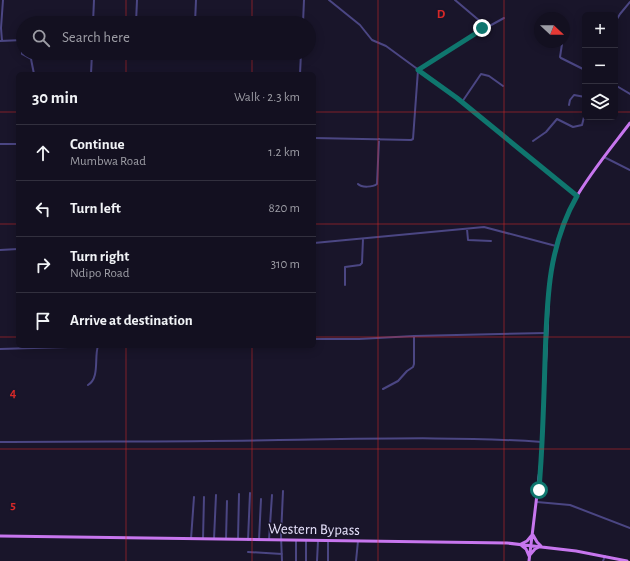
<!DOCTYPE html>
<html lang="en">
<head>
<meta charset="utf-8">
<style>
	body { margin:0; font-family:"Alegreya Sans",sans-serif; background:#201e2d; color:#f1f3f6 }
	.controls { position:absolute; right:12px; top:12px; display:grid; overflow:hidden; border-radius:6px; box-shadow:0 2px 10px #0003 }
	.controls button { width:36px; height:36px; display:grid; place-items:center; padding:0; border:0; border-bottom:1px solid #32303e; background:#131020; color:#f1f3f6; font:20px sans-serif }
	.compass { position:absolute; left:534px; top:12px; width:36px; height:36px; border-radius:50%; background:#131020; box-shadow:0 2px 10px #0003; rotate:112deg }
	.stop { position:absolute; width:12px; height:12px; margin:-9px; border:3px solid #0f766e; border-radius:50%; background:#fff }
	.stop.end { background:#0f766e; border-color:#fff; box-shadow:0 1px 4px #0008 }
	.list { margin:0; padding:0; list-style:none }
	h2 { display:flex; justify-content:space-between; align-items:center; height:52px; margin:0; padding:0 16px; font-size:17px }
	h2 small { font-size:13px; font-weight:400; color:#9d9da5 }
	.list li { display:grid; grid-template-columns:26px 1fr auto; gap:12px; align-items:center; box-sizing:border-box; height:56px; padding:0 16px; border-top:1px solid #32303e }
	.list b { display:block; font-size:15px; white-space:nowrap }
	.list p { margin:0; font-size:13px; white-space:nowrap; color:#9d9da5 }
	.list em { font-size:13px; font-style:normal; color:#9d9da5 }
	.icon { flex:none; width:22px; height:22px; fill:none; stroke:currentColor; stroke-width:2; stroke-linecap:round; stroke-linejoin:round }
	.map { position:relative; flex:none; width:630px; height:561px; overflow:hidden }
	.search { position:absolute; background:#131020; box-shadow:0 2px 10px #0003; left:16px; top:16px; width:300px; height:44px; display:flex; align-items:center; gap:10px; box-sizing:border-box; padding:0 14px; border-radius:22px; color:#9d9da5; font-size:15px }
	.panel { position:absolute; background:#131020; box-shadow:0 2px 10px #0003; left:16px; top:72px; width:300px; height:276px; border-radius:6px }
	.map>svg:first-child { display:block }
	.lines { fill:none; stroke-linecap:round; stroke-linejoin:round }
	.minor { stroke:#4b4683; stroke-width:2 }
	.major { stroke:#c776ee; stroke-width:3 }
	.route { stroke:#0f766e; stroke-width:5 }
	.grid { fill:none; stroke:#d62828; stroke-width:1; stroke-opacity:0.55 }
	.labels { text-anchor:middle; stroke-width:3; stroke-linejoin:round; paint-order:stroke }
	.street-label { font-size:15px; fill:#e6e1fb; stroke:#19152a }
	.grid-label { font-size:13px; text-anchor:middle; font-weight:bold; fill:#d62828; stroke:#19152a; stroke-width:3; stroke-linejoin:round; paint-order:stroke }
</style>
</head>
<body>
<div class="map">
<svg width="630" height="561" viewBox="0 0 630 561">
	<rect width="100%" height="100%" fill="#19152a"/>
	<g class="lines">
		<!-- minor -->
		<path class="minor" d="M 329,0 L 360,25 L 372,40 L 386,46 L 457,98 L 577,196
			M 617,19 L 620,14 L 630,2
			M 93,23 L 94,0
			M 136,23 L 137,0
			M 195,23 L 196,0
			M 303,23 L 304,0
			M 483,27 L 484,29 L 504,18
			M 22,40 L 22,54 L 31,59 L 34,74
			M 0,41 L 23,40
			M 2,41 L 1,28 L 3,0
			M 562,44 L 560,57 L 561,58 L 585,70
			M 91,74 L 92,53
			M 300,74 L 301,53
			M 615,85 L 630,94
			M 462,102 L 481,74 L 489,76 L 503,86
			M 569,105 L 570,100 L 574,95 L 585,97
			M 585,105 L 585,107
			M 314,138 L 411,140 L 413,139 L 418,70 L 478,32 L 482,28 L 481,22 L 455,0
			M 533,141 L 546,132 L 557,119 L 573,127 L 582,125 L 585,113
			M 0,144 L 18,144
			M 604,157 L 630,170
			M 358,184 C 362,188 373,187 377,184 L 379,139
			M 467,229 L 468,240 L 491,241
			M 314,243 L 484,227 L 556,246
			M 0,250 L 18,249
			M 345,285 L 345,267 L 360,265 L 362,263 L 363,239
			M 314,339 L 359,339 L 414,336 L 546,333
			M 0,349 L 102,346
			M 88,385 C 100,378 94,357 98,346
			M 383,389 L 398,381 L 407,371 L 413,367 L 414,364 L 414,336
			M 0,442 C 93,441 186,442 279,440 C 366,439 455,436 542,442
			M 537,502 L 570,505 L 630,528
			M 191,539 L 194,497
			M 203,539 L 204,497
			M 214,539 L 216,495
			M 226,539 L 227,501
			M 238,539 L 239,494
			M 248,540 L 250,493
			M 259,540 L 261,499
			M 269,540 L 272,495
			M 296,540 L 296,561
			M 248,552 L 282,554
			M 282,561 L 281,536 L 283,491
			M 306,561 L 306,540
			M 317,561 L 318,541
			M 328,561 L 328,541
			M 356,561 L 358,541
			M 603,561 L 605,556"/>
		<!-- major -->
		<path class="major" d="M 0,536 L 507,543 L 576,551 L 627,561
			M 521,544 L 527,541 L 532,535
			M 521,545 L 526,549 L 529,556 L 535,549 L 541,546 L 537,542 L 533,535
			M 529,561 L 541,461 L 549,286 C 553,257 560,227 574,201 C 590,173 611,148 630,123"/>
	</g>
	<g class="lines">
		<!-- route -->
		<path class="route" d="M 482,28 L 478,32 L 418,70 L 457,98 L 577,196 C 547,248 547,303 545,361 C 544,395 543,428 541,461 L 539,490"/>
	</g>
	<!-- grid -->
	<path class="grid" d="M 126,0 L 126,23M 252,0 L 252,23M 378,0 L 378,561M 504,0 L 504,561M 126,53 L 126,74M 252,53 L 252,74M 0,112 L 18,112M 314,112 L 585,112M 615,112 L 630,112M 0,224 L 18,224M 314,224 L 630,224M 0,337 L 18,337M 314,337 L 630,337M 126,346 L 126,561M 252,346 L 252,561M 0,449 L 630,449"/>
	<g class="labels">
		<!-- street labels -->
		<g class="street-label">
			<text transform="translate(314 529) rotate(1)" y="5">Western Bypass</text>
		</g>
	</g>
	<g class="grid-label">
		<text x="441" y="18">D</text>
		<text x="13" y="397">4</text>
		<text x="13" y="509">5</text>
	</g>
</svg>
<div class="controls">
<button>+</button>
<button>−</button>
<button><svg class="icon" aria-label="layers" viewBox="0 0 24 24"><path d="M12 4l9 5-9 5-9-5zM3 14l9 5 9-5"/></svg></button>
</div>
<svg class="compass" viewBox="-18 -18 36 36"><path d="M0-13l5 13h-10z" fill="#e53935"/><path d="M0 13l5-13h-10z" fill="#9d9da5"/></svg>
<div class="stop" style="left:539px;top:490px"></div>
<div class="stop end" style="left:482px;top:28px"></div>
<div class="search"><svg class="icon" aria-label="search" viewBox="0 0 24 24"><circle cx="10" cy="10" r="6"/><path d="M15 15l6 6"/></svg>Search here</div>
<section class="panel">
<h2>30 min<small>Walk · 2.3 km</small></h2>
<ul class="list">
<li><svg class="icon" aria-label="ahead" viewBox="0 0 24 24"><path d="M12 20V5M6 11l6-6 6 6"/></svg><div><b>Continue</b><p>Mumbwa Road</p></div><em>1.2 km</em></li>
<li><svg class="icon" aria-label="left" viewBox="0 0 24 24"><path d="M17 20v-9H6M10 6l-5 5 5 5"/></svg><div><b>Turn left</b></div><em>820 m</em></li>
<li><svg class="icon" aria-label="right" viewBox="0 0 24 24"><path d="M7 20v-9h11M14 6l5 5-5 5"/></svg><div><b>Turn right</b><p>Ndipo Road</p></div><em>310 m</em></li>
<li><svg class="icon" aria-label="arrive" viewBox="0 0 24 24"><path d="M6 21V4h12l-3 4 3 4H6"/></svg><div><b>Arrive at destination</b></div></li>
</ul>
</section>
</div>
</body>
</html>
